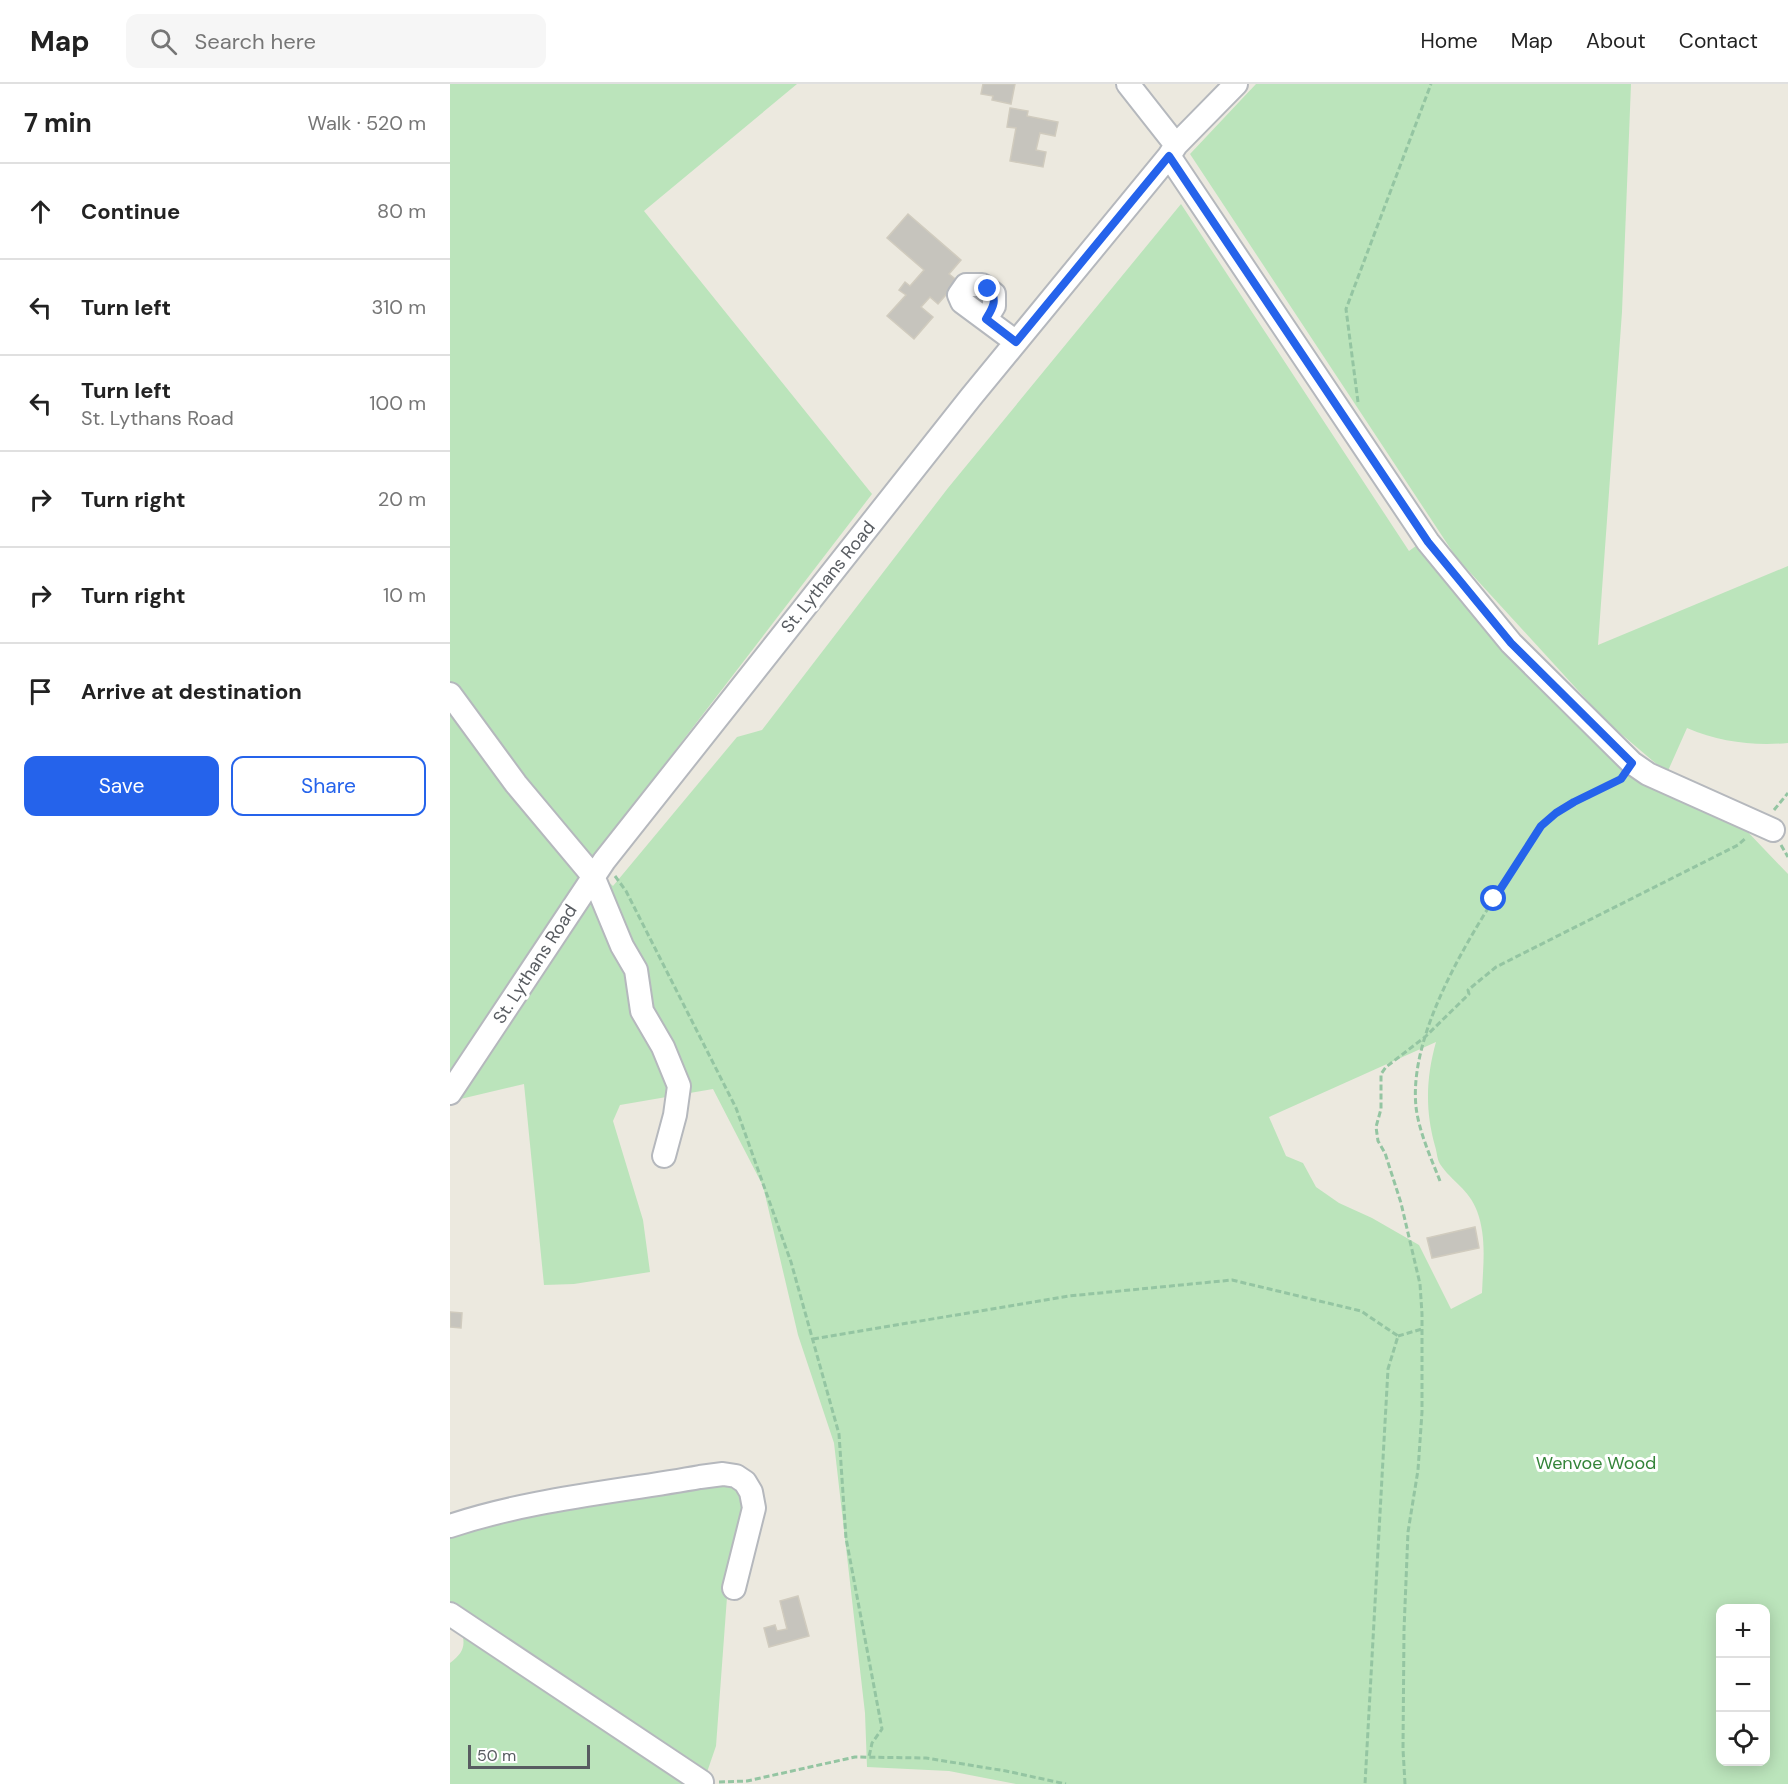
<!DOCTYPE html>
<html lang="en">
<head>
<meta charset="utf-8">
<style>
	body { margin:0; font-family:"DM Sans",sans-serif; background:#f6f6f6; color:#222 }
	.controls { position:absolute; right:18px; bottom:18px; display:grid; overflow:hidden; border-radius:12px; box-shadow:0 3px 15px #0003 }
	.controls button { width:54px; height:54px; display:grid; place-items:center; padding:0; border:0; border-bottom:2px solid #e0e0e0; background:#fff; color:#222; font:30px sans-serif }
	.scale { position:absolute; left:18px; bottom:15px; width:122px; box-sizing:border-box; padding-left:6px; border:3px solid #585c61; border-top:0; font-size:16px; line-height:21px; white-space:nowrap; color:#585c61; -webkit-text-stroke:4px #fff; paint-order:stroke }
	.stop { position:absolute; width:18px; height:18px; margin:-14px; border:4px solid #2563eb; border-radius:50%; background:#fff }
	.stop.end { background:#2563eb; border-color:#fff; box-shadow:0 2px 6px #0008 }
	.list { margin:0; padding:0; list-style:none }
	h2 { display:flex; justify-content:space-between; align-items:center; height:78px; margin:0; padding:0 24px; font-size:26px }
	h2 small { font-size:20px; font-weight:400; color:#767676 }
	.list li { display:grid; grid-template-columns:39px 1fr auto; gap:18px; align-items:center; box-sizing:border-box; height:96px; padding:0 24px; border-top:2px solid #e0e0e0 }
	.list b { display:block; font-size:22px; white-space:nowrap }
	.list p { margin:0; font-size:20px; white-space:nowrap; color:#767676 }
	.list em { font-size:20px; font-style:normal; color:#767676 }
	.actions { display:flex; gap:12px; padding:18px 24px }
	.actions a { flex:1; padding:14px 0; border:2px solid #2563eb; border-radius:12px; text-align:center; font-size:21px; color:#2563eb }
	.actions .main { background:#2563eb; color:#fff }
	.icon { flex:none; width:33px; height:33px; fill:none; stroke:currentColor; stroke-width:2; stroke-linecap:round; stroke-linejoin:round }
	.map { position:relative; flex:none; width:1338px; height:1700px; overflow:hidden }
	header { display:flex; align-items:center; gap:36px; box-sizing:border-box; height:84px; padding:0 30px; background:#fff; border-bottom:2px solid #e0e0e0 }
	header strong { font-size:28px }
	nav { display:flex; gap:33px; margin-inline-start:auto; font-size:21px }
	.search { width:420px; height:54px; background:#f6f6f6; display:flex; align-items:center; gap:15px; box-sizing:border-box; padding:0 21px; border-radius:12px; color:#767676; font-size:22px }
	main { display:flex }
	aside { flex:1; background:#fff }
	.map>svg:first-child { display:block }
	.green { fill:#bbe4bb; fill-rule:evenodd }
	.building { fill:#c6c4bd; stroke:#d0cbbe; stroke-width:1.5 }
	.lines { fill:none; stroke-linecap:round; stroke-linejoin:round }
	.minor-casing { stroke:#b5b8bd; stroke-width:26 }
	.path { stroke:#94c5a2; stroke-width:3; stroke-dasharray:6 3; stroke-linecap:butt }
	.minor { stroke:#fff; stroke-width:22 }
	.route { stroke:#2563eb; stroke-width:8 }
	.labels { text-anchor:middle; stroke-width:6; stroke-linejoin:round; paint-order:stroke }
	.street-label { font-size:18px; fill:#585c61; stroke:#fff }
	.park-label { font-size:18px; fill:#348439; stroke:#fff }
</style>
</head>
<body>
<header>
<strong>Map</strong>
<div class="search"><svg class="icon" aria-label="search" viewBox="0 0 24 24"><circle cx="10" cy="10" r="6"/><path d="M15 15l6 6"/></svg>Search here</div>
<nav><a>Home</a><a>Map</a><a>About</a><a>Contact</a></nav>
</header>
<main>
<aside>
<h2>7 min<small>Walk · 520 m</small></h2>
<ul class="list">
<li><svg class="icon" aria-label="ahead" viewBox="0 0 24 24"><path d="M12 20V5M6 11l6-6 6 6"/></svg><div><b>Continue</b></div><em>80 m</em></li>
<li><svg class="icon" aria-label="left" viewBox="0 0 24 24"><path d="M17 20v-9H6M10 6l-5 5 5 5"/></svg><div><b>Turn left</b></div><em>310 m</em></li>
<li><svg class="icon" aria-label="left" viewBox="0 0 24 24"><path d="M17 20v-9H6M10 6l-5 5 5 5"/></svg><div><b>Turn left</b><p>St. Lythans Road</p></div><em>100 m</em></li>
<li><svg class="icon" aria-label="right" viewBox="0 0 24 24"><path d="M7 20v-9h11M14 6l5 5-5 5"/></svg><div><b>Turn right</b></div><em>20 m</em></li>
<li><svg class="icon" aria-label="right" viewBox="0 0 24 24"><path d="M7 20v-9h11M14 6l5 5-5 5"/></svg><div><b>Turn right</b></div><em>10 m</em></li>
<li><svg class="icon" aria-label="arrive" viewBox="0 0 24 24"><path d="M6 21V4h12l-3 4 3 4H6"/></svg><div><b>Arrive at destination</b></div></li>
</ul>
<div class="actions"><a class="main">Save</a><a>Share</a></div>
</aside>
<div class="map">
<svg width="1338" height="1700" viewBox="0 0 1338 1700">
	<rect width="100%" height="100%" fill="#ece9df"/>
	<!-- green -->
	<path class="green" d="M 0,0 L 347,0 L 194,127 L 422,410 L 141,776 L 0,602 Z
		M 806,0 L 1181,0 L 1172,228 L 1148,561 L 1338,482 L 1338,659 C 1303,662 1270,658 1237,644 L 1217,689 L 1156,637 L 1006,473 L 740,70 Z
		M 731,120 L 959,467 L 977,454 L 1152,656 L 1294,744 L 1338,790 L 1338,1700 L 566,1700 L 499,1687 L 417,1683 L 415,1629 L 384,1359 L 348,1251 L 313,1102 L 263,1005 L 170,1021 L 163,1037 L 193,1136 L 200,1188 L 124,1200 L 94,1201 L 74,1000 L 2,1017 L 151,791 L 163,802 L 287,653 L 312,646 L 498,404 ZM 986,958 C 976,994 975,1026 985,1062 C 987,1068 987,1075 990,1080 C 1002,1098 1019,1105 1027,1127 C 1037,1154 1033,1181 1032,1209 L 1001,1225 L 969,1161 L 922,1134 L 889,1119 L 866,1103 L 853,1079 L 836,1072 L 819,1033 ZM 1270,1524 L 1316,1524 L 1316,1678 L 1270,1678 Z
		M 0,624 L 132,793 L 0,994 Z
		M 274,1393 L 296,1409 L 286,1475 L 277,1513 L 266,1662 L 255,1694 L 0,1519 L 0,1447 Z
		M 12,1549 L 247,1700 L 0,1700 L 0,1579 C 12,1570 16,1563 12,1549 Z"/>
	<!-- building -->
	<path class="building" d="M 533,0 L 565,0 L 561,20 L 542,16 L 543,12 L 531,10 Z
		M 560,24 L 578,27 L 577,32 L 608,38 L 605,52 L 590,49 L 586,66 L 596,68 L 593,83 L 560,77 L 566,44 L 557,43 Z
		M 458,130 L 511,176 L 499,190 L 508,197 L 488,220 L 480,213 L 471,223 L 483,233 L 464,255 L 437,232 L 456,211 L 449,206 L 455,198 L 460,202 L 474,186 L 437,154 Z
		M 1025,1143 L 1029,1164 L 982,1174 L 977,1154 Z
		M 0,1228 L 12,1229 L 11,1244 L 0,1243 Z
		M 348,1512 L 359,1552 L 319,1563 L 314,1544 L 325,1541 L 327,1547 L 337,1545 L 330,1517 Z"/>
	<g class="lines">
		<defs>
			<path id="minor" d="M 678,0 L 726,61
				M 719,72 L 978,458 L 1061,559 L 1182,679 L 1198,690 L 1323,746
				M 536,235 L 544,222 L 544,210 L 532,201 L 516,201 L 509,211 L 512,218 L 566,258
				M 0,610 L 66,700 L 143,792 L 172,862 L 186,886 L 192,927 L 213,963 L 229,1002 L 225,1031 L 214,1072
				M 0,1009 L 154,777 L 521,313 L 719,72 L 726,61 L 786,0
				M 0,1442 C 81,1415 167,1408 250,1393 L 273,1390 L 286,1392 L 295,1398 L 301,1408 L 304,1424 L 284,1504
				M 0,1530 L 252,1698"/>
		</defs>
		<!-- minor casing -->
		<use href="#minor" class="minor-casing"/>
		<!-- path -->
		<path class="path" d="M 908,318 L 896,225 L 981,0
			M 1324,726 L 1338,709
			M 1331,761 L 1338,773
			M 165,792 L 176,807 L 286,1024 L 341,1178 L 389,1350 L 396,1454 L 432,1645 L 422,1659 L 419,1673
			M 990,1097 C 981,1074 969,1048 966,1023 C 957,935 1044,815 1091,743 C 1115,721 1143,711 1171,695
			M 948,1252 L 972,1245
			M 363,1255 L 619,1212 L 782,1196 L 911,1227 L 948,1252 L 938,1285 L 915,1700
			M 269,1698 L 297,1697 L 405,1673 L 476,1674 L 556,1687 L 616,1700
			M 955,1700 L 953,1665 L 954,1546 L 958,1448 L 968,1386 L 972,1328 L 972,1230 L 970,1200 L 951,1119 L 935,1069 L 928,1057 L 926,1043 L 931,1025 L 931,990 L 936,983 L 975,953 L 1019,910 L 1018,906 L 1046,883 L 1288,761 L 1296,754"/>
		<!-- minor -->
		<use href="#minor" class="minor"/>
	</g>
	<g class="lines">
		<!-- route -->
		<path class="route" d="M 538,205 C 549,215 542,225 536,235 L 566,258 L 719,72 L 978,458 L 1061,559 L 1182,679 L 1171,695 L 1124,718 L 1106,729 L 1091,742 L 1044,815"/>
	</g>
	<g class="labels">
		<!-- street labels -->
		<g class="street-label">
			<text transform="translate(378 493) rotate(-51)" y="6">St. Lythans Road</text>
			<text transform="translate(85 880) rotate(-57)" y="6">St. Lythans Road</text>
		</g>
		<!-- park labels -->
		<g class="park-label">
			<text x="1146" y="1385">Wenvoe Wood</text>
		</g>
	</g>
</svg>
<div class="controls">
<button>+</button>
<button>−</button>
<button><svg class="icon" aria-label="locate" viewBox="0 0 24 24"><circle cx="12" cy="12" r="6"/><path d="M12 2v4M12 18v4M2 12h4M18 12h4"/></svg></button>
</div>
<div class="scale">50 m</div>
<div class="stop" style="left:1044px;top:815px"></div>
<div class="stop end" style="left:538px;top:205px"></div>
</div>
</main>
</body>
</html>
